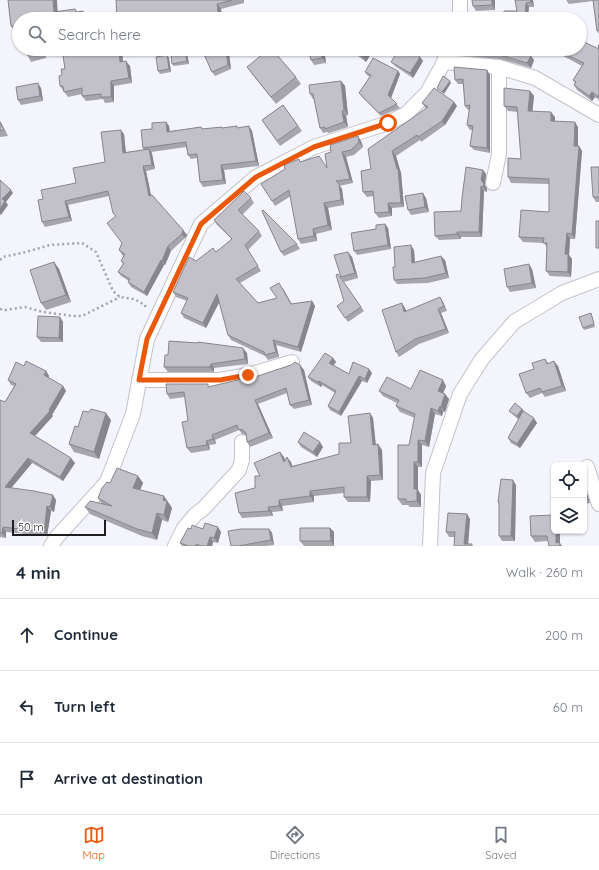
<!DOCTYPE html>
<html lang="en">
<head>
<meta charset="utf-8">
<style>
	body { margin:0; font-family:Quicksand,sans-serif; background:#f6f6f7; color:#1f2937 }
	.controls { position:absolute; right:12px; bottom:12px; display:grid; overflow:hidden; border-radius:6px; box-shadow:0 1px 3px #0004 }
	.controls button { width:36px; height:36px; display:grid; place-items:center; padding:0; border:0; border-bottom:1px solid #e0e1e3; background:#fff; color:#1f2937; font:20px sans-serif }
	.scale { position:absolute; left:12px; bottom:10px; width:94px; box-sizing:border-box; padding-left:4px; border:2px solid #1e1e21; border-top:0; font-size:11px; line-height:14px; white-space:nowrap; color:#1e1e21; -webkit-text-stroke:3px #fff; paint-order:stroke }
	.stop { position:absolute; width:12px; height:12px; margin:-9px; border:3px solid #ea580c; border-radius:50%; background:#fff }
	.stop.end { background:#ea580c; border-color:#fff; box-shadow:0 1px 4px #0008 }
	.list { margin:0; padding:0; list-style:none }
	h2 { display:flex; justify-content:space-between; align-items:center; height:52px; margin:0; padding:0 16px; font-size:17px }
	h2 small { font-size:13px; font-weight:400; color:#747a83 }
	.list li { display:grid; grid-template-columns:26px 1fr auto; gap:12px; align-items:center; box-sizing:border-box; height:72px; padding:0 16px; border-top:1px solid #e0e1e3 }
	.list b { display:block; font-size:15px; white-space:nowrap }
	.list em { font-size:13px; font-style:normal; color:#747a83 }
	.icon { flex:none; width:22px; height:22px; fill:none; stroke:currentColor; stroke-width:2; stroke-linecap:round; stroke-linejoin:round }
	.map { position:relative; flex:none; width:599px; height:546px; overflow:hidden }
	.search { position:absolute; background:#fff; box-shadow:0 1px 3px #0004; left:12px; right:12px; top:12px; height:44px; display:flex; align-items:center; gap:10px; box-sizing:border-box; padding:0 14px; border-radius:22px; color:#747a83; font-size:15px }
	.sheet { height:268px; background:#fff }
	nav { display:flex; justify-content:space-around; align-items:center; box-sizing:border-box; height:56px; border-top:1px solid #e0e1e3; background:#fff; font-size:11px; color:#747a83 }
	nav a { display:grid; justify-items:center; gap:2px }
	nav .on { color:#ea580c }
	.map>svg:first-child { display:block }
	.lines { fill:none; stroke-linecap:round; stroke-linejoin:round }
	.street-casing { stroke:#c1c2ca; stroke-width:16 }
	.path { stroke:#a3a3a9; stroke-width:2.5; stroke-dasharray:2 3; stroke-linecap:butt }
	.street { stroke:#fff; stroke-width:14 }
	.wall { fill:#a7a5ac }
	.shaded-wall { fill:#88868c }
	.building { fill:#c2c0c8; stroke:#88868c }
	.route { stroke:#ea580c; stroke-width:5 }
</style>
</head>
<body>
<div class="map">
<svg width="599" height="546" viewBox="0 0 599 546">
	<rect width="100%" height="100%" fill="#f4f4fd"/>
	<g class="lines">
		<defs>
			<path id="street" d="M 458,19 L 460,13 L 460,0
				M 444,62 L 499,67 L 535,78 L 599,115
				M 493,183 L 499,154 L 499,67
				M 139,380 L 220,380 L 248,375 L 292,362
				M 587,467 L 599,504
				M 51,546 L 56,538 L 107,482 L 133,414 L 147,339 L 201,224 L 256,177 L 314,147 L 388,123 L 406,114 L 427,93 L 444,62 L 447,49
				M 175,546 L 184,528 L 195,515 L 204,508 L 239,470 L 242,460 L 242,442
				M 430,546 L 433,473 L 460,394 L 482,359 L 514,322 L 562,293 L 599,279"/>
		</defs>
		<!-- street casing -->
		<use href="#street" class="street-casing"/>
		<!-- path -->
		<path class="path" d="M 0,260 L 3,257 L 26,252 L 50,245 L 82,243 L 96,252 L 113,291 L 120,297 L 134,299 L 145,305 L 146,310
			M 0,309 L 5,310 L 25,307 L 43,312 L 73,316 L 82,316 L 120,297"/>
		<!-- street -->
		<use href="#street" class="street"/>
	</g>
	<!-- wall -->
	<path class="wall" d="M 8,0 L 57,0 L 57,12 L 75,9 L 78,12 L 83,11 L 87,19 L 19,19 L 19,31 L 15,32 L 11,26 Z
		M 116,0 L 244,0 L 244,3 L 221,9 L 222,19 L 106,19 L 117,18 Z
		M 472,0 L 495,0 L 495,10 L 476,11 L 473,6 Z
		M 515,0 L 533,0 L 534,7 L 529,7 L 517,11 Z
		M 566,0 L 599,0 L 599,34 L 597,31 L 593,1 L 569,4 Z
		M 599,46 L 599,100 L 595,97 L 592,101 L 577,90 L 574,85 L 575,83 L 573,80 L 582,66 L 563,56 L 560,52 L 599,49 Z
		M 26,49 L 44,49 L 46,58 L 31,62 L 28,56 Z
		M 62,49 L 122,49 L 123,61 L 130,66 L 132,83 L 114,86 L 114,102 L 105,103 L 103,99 L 86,101 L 82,96 L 82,94 L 68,97 L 60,86 L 62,75 L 65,69 Z
		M 196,49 L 209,49 L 209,51 L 226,50 L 229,54 L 231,69 L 215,76 L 212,72 L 204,55 L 200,56 L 196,50 Z
		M 324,49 L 326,63 L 314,65 L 311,60 Z
		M 374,49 L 366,62 L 358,56 L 354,52 Z
		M 453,50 L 521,50 L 522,52 L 534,60 L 531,68 L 500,59 L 456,55 Z
		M 187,54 L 189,64 L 174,66 L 172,64 Z
		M 167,55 L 169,58 L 171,72 L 160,74 L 158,71 Z
		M 420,57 L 423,61 L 413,78 L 395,66 L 391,62 Z
		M 247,67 L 296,77 L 301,84 L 276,104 L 252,74 Z
		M 487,70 L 490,75 L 490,153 L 474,150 L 470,146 L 473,130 L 470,130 L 467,125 L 469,110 L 468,110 L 465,106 L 463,84 L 458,84 L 455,80 Z
		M 398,71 L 400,74 L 391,98 L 400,108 L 381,116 L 362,97 L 359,93 L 370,77 L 367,75 L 365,72 Z
		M 341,81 L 345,86 L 348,115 L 346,116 L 348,127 L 329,133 L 327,132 L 323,133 L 320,128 L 314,99 L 313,99 L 310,94 Z
		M 41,88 L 43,101 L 21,105 L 18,100 Z
		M 530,91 L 534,96 L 532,111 L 555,117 L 555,121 L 578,127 L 578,146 L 579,146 L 582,151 L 575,239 L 570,239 L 569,255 L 572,259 L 571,277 L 550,276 L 546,271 L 547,248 L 544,243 L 523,242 L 519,237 L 549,212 L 549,184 L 511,183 L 508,177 L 521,159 L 518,112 L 508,111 L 504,106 Z
		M 454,102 L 457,106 L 445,125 L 421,142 L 420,140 L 396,156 L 400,170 L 401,173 L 404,207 L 392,208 L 392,216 L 379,218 L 375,213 L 374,196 L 367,197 L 363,192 L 371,169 L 426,109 L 422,103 Z
		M 283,105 L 302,131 L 280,146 L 262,120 Z
		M 0,121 L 8,136 L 0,137 Z
		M 166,122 L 169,126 L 170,131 L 201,127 L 203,129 L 223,128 L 238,128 L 249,126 L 252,131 L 259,166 L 224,170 L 226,184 L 203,187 L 200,182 L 197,158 L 191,159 L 188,155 L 186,147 L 151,152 L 155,169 L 146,171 L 151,196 L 183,230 L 187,235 L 185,238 L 171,251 L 165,265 L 164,265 L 147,296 L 131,287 L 128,282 L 129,281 L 121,276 L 118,272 L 123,264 L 121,261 L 124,256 L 122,255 L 119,250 L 122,243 L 116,216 L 109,196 L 68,205 L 72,221 L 45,227 L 42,222 L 43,199 L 76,183 L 105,162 L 124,134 L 126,152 L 143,150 L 143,148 L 152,129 Z
		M 361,141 L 363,147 L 354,155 L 346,157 L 353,183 L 339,186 L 342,189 L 344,205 L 328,208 L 332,230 L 316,234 L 317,241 L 301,244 L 298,239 L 291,196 L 275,206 L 272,201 L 301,162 L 327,168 L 331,152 Z
		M 599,167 L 599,202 L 596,202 L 593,197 Z
		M 483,170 L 486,174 L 485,185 L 487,189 L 487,192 L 484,191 L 482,237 L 461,237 L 461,239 L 439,240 L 435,236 L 461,211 Z
		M 251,198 L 254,203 L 242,215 L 259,231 L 262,236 L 248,250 L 261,271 L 240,283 L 258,303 L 277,298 L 283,288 L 292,304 L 312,301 L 315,306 L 301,352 L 276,345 L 279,357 L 268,360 L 265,356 L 231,340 L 228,335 L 219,302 L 206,328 L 184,318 L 181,313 L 187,301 L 176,297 L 173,292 L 196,261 L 216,252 L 232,239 L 217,225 L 214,220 Z
		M 426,198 L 429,212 L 411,215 L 408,210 Z
		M 385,224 L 388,228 L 391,249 L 357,255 L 354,251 L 376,229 Z
		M 297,244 L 300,249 L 284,256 L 281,252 Z
		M 414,250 L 415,262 L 445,260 L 449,278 L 428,283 L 397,284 L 394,280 L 395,267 Z
		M 352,257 L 358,278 L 344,282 L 341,277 Z
		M 54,262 L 59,269 L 71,302 L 46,310 L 41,303 Z
		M 532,269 L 536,288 L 510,292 L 507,287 Z
		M 338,274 L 364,311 L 348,322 L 337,306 L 344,301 Z
		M 443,302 L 447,311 L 441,313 L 449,333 L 419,344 L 399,357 L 396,352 L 405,308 L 406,311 Z
		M 592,316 L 595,327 L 584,330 L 583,328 Z
		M 60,317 L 63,322 L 63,342 L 41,342 L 37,337 Z
		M 247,353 L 248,364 L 214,368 L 214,372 L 168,372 L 164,367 Z
		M 333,358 L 336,362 L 333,365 L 349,374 L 372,373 L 367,383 L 362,381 L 341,416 L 330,410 L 328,406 L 335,393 L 322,385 L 321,387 L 311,381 L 308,377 Z
		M 545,359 L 548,363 L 558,366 L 566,391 L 545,397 L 542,393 L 530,398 L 526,393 L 534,369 Z
		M 300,365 L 304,370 L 312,405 L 294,409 L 290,405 L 287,393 L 258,404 L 273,438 L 250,447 L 247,442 L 246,435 L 242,434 L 239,430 L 215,440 L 216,444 L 209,445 L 210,450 L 191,453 L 187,448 L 188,421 L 185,397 L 170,399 L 167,394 L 210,387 L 242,379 L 243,381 Z
		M 24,366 L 46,371 L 49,376 L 48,378 L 63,386 L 66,391 L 52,415 L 53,416 L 35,436 L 75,463 L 63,481 L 32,463 L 11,488 L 56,500 L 54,512 L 51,511 L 47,536 L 6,532 L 6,538 L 0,537 L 0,400 L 5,402 L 14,386 L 11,385 L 8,380 Z
		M 446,386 L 443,393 L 445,394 L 449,399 L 445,412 L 443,412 L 442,416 L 435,414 L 429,447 L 422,445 L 422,467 L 418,467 L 418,490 L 421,495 L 421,507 L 410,507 L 408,505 L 402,505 L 398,499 L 415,418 L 400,412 L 396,406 L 397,403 L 383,396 L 379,391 L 411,389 Z
		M 509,411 L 524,411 L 537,423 L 520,448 L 511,443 L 508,438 L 522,414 L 518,419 L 511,413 Z
		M 370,413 L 373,418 L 376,445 L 378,444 L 382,450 L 383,480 L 371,481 L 370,502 L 348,502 L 344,497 L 344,493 L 314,496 L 314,502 L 282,506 L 283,511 L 272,512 L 273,516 L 242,518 L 239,513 L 255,488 L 260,476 L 280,452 L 285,461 L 291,462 L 292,466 L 339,454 L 351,443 Z
		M 111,420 L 99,459 L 74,452 L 69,444 L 78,427 Z
		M 298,442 L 323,447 L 317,457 L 301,447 Z
		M 138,476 L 143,483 L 140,490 L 169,503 L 172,508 L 168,522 L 162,520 L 157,540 L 142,536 L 90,514 L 85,507 L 102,504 L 98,498 L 110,483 Z
		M 516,485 L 515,541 L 502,541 L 499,536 L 499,505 L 498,502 Z
		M 584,485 L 590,503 L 586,504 L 587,509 L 584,510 Z
		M 470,519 L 468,544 L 454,546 L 455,537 L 449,537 L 446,532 Z
		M 330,528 L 334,532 L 334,546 L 304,546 L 300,541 Z
		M 191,529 L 203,529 L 221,532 L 218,543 L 213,542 L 212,546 L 182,546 L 180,543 Z
		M 269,529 L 272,533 L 274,545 L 266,546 L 231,546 Z
		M 554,531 L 560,531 L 560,543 L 548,541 L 535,542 L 531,536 Z"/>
	<!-- shaded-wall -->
	<path class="shaded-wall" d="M 53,0 L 57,0 L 58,17 L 54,12 Z
		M 492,0 L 495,0 L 495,10 L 492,5 Z
		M 530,0 L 533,0 L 534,7 L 531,2 Z
		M 526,3 L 529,7 L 528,19 L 525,19 Z
		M 217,4 L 221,9 L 222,19 L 219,19 Z
		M 83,11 L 87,19 L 84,19 Z
		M 42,49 L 44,49 L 46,58 L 43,53 Z
		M 119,49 L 122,49 L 123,67 L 120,62 Z
		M 206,49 L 209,49 L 210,55 L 206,50 Z
		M 321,49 L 324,49 L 326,63 L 322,58 Z
		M 368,49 L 374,49 L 366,62 L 363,57 Z
		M 226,50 L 229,54 L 231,69 L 228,65 Z
		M 185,51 L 187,54 L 189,64 L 187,61 Z
		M 167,55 L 169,58 L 171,72 L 169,69 Z
		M 531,56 L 534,60 L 531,68 L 527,63 Z
		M 420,57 L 423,61 L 413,78 L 410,73 Z
		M 126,61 L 130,66 L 132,83 L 129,78 Z
		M 487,70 L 490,75 L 490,153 L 487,148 Z
		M 398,71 L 400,74 L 391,98 L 388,95 Z
		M 111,81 L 114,86 L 114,102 L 111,97 Z
		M 341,81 L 345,86 L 348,115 L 344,110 Z
		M 450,81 L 451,83 L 444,94 L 442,92 Z
		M 38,83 L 41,88 L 43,101 L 40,96 Z
		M 530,91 L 534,96 L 532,116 L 528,111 Z
		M 592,92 L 595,97 L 592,101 L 589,96 Z
		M 454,102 L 457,106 L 445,125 L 442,121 Z
		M 342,111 L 346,116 L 348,127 L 344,122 Z
		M 551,112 L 555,117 L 555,126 L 551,121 Z
		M 0,121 L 8,136 L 0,123 Z
		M 166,122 L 169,126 L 170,136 L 167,132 Z
		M 575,122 L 578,127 L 578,152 L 574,146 Z
		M 249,126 L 252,131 L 259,166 L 256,161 Z
		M 121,130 L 124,134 L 126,157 L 123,153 Z
		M 358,136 L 361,141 L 363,147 L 359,142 Z
		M 579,146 L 582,151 L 575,239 L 572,234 Z
		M 149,149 L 152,153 L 155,169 L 152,165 Z
		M 392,151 L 396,156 L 400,170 L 401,173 L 404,207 L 401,203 L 397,169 Z
		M 342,152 L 346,157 L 353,183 L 350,179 Z
		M 221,165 L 224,170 L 226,184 L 223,180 Z
		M 143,166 L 146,171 L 152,200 L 149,196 Z
		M 483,170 L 486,174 L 485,185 L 487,189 L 487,192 L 483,187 L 481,180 Z
		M 339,184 L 342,189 L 344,205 L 341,200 Z
		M 481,186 L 484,191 L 482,237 L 479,232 Z
		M 11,190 L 13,193 L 6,202 L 8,205 L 1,215 L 0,214 L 0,209 L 2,199 Z
		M 423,193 L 426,198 L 429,212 L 425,207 Z
		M 65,201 L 68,205 L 72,221 L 69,217 Z
		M 324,203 L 328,208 L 332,230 L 328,225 Z
		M 388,203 L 392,208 L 392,216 L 389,212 Z
		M 385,224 L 388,228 L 391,249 L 388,245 Z
		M 313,229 L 316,234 L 317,241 L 314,236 Z
		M 183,230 L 187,235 L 185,238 L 182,234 Z
		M 457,232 L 461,237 L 461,239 L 457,234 Z
		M 567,233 L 570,239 L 569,255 L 572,259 L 571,277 L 568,272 L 565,254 Z
		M 411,245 L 414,250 L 415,267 L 412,263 Z
		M 168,246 L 171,251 L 165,265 L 162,261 Z
		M 348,252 L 352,257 L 358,278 L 355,273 Z
		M 441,256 L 445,260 L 449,278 L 446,273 Z
		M 161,260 L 164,265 L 147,296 L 144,292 Z
		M 54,262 L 59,269 L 71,302 L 66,295 Z
		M 529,264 L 532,269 L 536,288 L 532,283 Z
		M 217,294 L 221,299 L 206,328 L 203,323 Z
		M 440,297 L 443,302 L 447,311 L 444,306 Z
		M 312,301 L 315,306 L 301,352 L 298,347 Z
		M 402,303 L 405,308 L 408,317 L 404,312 Z
		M 438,309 L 441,313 L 449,333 L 446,329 Z
		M 60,317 L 63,322 L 63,342 L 59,338 Z
		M 273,340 L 276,345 L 279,357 L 276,352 Z
		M 243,348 L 247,353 L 248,364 L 245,359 Z
		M 333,358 L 336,362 L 332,367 L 329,363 Z
		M 554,361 L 558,366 L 566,391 L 562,386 Z
		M 211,364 L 214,368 L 214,372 L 210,367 Z
		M 300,365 L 304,370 L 312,405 L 309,400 Z
		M 369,369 L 372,373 L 367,383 L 365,379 Z
		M 46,371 L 49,376 L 47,380 L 44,375 Z
		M 359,376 L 362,381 L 341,416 L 339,412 Z
		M 443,380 L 446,386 L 442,396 L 438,391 Z
		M 319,381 L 322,385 L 321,387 L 318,382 Z
		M 63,386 L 66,391 L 52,415 L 53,416 L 33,438 L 30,433 L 49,410 Z
		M 445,394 L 449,399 L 445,412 L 441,407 Z
		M 255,400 L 258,404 L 273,438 L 269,433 Z
		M 440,406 L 443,412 L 442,416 L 438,411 Z
		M 431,408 L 435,414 L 429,447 L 425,441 Z
		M 522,409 L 524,411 L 518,419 L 517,416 Z
		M 106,413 L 111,420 L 99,459 L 94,452 Z
		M 370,413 L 373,418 L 376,450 L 373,445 Z
		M 534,418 L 537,423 L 520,448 L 517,444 Z
		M 212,435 L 215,440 L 216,444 L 213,439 Z
		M 418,440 L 422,445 L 422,467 L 418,462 Z
		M 206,441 L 209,445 L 210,450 L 207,445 Z
		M 320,442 L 323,447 L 317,457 L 313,452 Z
		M 378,444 L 382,450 L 383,480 L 380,475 Z
		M 280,452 L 284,457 L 288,467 L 284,462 Z
		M 287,457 L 291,462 L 294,472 L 291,467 Z
		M 28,458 L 32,463 L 8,492 L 5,487 Z
		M 71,458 L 75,463 L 63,481 L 60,477 Z
		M 414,462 L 418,467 L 418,490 L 421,495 L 421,507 L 417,501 L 414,489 Z
		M 138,476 L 143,483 L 138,495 L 133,488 Z
		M 367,476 L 371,481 L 370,502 L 367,497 Z
		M 513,480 L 516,485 L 515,541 L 511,536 Z
		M 584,485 L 590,503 L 585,496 L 584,494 Z
		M 310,491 L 314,496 L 314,502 L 310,496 Z
		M 53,495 L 56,500 L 54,512 L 50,507 Z
		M 164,496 L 172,508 L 168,522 L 164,515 L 163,500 Z
		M 279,500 L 282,506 L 283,511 L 279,506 Z
		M 584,500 L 586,504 L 587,509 L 584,505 Z
		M 47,506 L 51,511 L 47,536 L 44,532 Z
		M 268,507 L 272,512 L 273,516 L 269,511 Z
		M 157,513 L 162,520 L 157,540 L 152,533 Z
		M 467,514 L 470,519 L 468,546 L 464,544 Z
		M 3,527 L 6,532 L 6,538 L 2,533 Z
		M 218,527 L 221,532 L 218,543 L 214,538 Z
		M 330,528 L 334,532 L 334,546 L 331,541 Z
		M 269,529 L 272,533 L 274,545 L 271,540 Z
		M 556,531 L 560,531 L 560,543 L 562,546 L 559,546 L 556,543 Z
		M 210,537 L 213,542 L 212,546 L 207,546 Z"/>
	<!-- building -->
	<path class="building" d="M 8,0 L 53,0 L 54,12 L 75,9 L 76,12 L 83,11 L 84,19 L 19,19 L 19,26 L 11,26 Z
		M 116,0 L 232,0 L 217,4 L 219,19 L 117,19 Z
		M 472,0 L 492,0 L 492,5 L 473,6 Z
		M 515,0 L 530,0 L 531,2 L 526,3 L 525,19 L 503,19 L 504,11 L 517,11 Z
		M 593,0 L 599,0 L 599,30 L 597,31 Z
		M 117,17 L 117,19 L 106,19 L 106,18 Z
		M 316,17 L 317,19 L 301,19 Z
		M 580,40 L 599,49 L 598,45 L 599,46 L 599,97 L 592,92 L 589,96 L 574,85 L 576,82 L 573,80 L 584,63 L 560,52 L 561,49 L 580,49 Z
		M 26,49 L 42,49 L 43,53 L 28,56 Z
		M 62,49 L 119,49 L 120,62 L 126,61 L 129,78 L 111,81 L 111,97 L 101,97 L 101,94 L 82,96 L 82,88 L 64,92 L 63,86 L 60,86 L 59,76 L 62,75 L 61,69 L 65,69 Z
		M 196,49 L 206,49 L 206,50 L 196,50 Z
		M 269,49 L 272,49 L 296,77 L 271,97 L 247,67 Z
		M 308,49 L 321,49 L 322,58 L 311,60 Z
		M 356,49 L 368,49 L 363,57 L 354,52 Z
		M 399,49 L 408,49 L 420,57 L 410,73 L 391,62 Z
		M 453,49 L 518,49 L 521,50 L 521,51 L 531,56 L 527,63 L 497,54 L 453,50 Z
		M 226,50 L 228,65 L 212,72 L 203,52 Z
		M 185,51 L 187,61 L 172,64 L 171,54 Z
		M 167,55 L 169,69 L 158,71 L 156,57 Z
		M 373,58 L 398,71 L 388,95 L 397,104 L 379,113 L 359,93 L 371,75 L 365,72 Z
		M 454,67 L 487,70 L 487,148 L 470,146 L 473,126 L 467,125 L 470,105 L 465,106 L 463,79 L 455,80 Z
		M 443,76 L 450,81 L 442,92 L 437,88 Z
		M 341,81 L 344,110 L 342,111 L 344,122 L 325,129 L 325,127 L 320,128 L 313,94 L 310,94 L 309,85 Z
		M 38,83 L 40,96 L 18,100 L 16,87 Z
		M 434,88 L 454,102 L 442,121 L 418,137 L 417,135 L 392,151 L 397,169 L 398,168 L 401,203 L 388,203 L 389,212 L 375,213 L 373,191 L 363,192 L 361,171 L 371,169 L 368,149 L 428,107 L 422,103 Z
		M 504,88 L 530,91 L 528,111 L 551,112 L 551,121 L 575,122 L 574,146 L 579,146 L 572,234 L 567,233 L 565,254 L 568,254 L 568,272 L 546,271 L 547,243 L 543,243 L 544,238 L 519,237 L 521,210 L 549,212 L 549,179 L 508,177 L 508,158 L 521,159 L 517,107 L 504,106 Z
		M 283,105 L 298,126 L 277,141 L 262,120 Z
		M 166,122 L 167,132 L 201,127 L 202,129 L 222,127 L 222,128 L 237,126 L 237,128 L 249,126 L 256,161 L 221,165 L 223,180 L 200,182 L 197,154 L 188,155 L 186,142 L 143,148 L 141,130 L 152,129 L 152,123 Z
		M 0,123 L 4,130 L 0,131 Z
		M 121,130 L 123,153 L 149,149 L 152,165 L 143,166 L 149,196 L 152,195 L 183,230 L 182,234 L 168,246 L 162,261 L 161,260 L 144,292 L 128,282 L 130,279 L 118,272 L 124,263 L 121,261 L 125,254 L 119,250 L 122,243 L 107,223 L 116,216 L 113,213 L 108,191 L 65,201 L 69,217 L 42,222 L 38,200 L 43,199 L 41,190 L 76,183 L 73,168 L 105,162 L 101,132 Z
		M 358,136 L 359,142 L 351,150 L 342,152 L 350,179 L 336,181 L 339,184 L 341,200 L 324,203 L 328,225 L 313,229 L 314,236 L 298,239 L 289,190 L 272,201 L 261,184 L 285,169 L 284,165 L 299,159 L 300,162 L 319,156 L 327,168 L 325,154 L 331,152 L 330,145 Z
		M 466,167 L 483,170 L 481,180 L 484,184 L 483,187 L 481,186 L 479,232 L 457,232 L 457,234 L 435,236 L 434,212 L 461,211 L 462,198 Z
		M 591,167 L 599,167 L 599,197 L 593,197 Z
		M 0,180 L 11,190 L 2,199 L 5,201 L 0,209 Z
		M 244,191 L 251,198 L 238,210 L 259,231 L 245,245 L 258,266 L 236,279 L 258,303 L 277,298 L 270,288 L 279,283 L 291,304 L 312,301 L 298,347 L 273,340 L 276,352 L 265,355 L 264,352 L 228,335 L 217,294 L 203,323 L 181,313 L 188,298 L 173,292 L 189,257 L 196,261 L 213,248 L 216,252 L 232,239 L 214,220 Z
		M 423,193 L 425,207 L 408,210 L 405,196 Z
		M 263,210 L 297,244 L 281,252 L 262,211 Z
		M 596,221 L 599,221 L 599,248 L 596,248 Z
		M 385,224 L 388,245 L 354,251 L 351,233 L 376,229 L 376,225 Z
		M 411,245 L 412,263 L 441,256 L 446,273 L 425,278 L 394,280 L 393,267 L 395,267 L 394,247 Z
		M 348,252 L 355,273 L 341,277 L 334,255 Z
		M 54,262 L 66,295 L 41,303 L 30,270 Z
		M 529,264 L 532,283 L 507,287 L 504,269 Z
		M 338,274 L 361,307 L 345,318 L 337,306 L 344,301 L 336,275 Z
		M 440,297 L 444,306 L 438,309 L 446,329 L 415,339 L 396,352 L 382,310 L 402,303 L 404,312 Z
		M 591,313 L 594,324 L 583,328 L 579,317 Z
		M 38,316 L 60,317 L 59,338 L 37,337 Z
		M 169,341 L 198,343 L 198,342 L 243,348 L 245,359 L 211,364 L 210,367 L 164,367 L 165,355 L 168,355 Z
		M 325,353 L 333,358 L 329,363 L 349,374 L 353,362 L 369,369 L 365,379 L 359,376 L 339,412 L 328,406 L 336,391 L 319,381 L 318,382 L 308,377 Z
		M 545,359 L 547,364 L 554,361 L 562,386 L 542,392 L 540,388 L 526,393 L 519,374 L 534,369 L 532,363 Z
		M 26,361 L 46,371 L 44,375 L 63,386 L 49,410 L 50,411 L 30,433 L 71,458 L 60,477 L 28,458 L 5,487 L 34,491 L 53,495 L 50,507 L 47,506 L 44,532 L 3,527 L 2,533 L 0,533 L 0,400 L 5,402 L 16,384 L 8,380 L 16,362 L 24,366 Z
		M 295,362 L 300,365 L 309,400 L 290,405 L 286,388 L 255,400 L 269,433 L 247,442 L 246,433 L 243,430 L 238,429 L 237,425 L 212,435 L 213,439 L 206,441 L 207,445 L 187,448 L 182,422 L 188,421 L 184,392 L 167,394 L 166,384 L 208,384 L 208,387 L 242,379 L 243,381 L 291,365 Z
		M 420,370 L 443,380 L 438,391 L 445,394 L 441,407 L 440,406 L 438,411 L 431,408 L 425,441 L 418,440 L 418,462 L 414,462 L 414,489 L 417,489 L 417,501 L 406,502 L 406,499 L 398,499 L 398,445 L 409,445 L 415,414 L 396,406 L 399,400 L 379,391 L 387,377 L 411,389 Z
		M 515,403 L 522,409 L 517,416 L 509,411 Z
		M 91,409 L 106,413 L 94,452 L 69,444 L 75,426 L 78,427 L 83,411 L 89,412 Z
		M 523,411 L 534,418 L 517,444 L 508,438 Z
		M 370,413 L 373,445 L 378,444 L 380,475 L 367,476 L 367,497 L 344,497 L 344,487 L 310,491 L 310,496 L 279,500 L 279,506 L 268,507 L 269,511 L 239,513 L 235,493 L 255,488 L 255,476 L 260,476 L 254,463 L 280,452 L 284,462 L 287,457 L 291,467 L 339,454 L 339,443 L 351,443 L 348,416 Z
		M 304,432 L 320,442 L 313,452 L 298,442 Z
		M 117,468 L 138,476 L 133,488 L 164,496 L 163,500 L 167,501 L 164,515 L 157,513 L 152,533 L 137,529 L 85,507 L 90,501 L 112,506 L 98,498 L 102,488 L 107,482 L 110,483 Z
		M 501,479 L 513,480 L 511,536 L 499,536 L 499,502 L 498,502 Z
		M 448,513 L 467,514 L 464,544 L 472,544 L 472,546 L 454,546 L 455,532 L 446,532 Z
		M 554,515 L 554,531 L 556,531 L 556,543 L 559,542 L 560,546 L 549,546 L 547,536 L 531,536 L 530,516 Z
		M 205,523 L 218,527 L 214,538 L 210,537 L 207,546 L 202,546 L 196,544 L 196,546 L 189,546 L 180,543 L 188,528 L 191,529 L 192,525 L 203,529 Z
		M 300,528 L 330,528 L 331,541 L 300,541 Z
		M 241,529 L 269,529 L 271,540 L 238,546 L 231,546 L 228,531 Z"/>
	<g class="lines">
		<!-- route -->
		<path class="route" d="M 248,375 L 220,380 L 139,380 L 147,339 L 201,224 L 256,177 L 314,147 L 388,123"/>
	</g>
</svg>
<div class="controls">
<button><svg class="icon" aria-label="locate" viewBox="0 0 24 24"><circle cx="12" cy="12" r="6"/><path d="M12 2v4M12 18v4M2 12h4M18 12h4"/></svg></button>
<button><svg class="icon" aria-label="layers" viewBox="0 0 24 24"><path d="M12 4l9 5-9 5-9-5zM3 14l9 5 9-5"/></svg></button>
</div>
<div class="scale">50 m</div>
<div class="stop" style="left:388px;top:123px"></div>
<div class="stop end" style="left:248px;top:375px"></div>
<div class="search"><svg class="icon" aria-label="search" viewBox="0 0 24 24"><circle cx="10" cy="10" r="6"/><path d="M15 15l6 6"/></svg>Search here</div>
</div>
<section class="sheet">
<h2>4 min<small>Walk · 260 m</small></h2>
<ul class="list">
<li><svg class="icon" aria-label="ahead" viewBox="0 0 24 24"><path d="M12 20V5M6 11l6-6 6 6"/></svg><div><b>Continue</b></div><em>200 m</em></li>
<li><svg class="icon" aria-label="left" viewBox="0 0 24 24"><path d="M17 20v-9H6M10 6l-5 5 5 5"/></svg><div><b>Turn left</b></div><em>60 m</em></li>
<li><svg class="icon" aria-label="arrive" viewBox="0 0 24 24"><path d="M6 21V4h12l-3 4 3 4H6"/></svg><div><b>Arrive at destination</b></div></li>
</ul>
</section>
<nav>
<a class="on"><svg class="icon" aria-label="map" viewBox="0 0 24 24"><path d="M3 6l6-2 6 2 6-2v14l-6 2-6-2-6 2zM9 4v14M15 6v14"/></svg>Map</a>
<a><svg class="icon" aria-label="directions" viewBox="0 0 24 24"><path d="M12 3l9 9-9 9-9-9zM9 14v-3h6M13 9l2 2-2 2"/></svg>Directions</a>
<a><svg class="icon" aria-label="saved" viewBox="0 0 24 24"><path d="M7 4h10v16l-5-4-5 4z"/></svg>Saved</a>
</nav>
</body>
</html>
